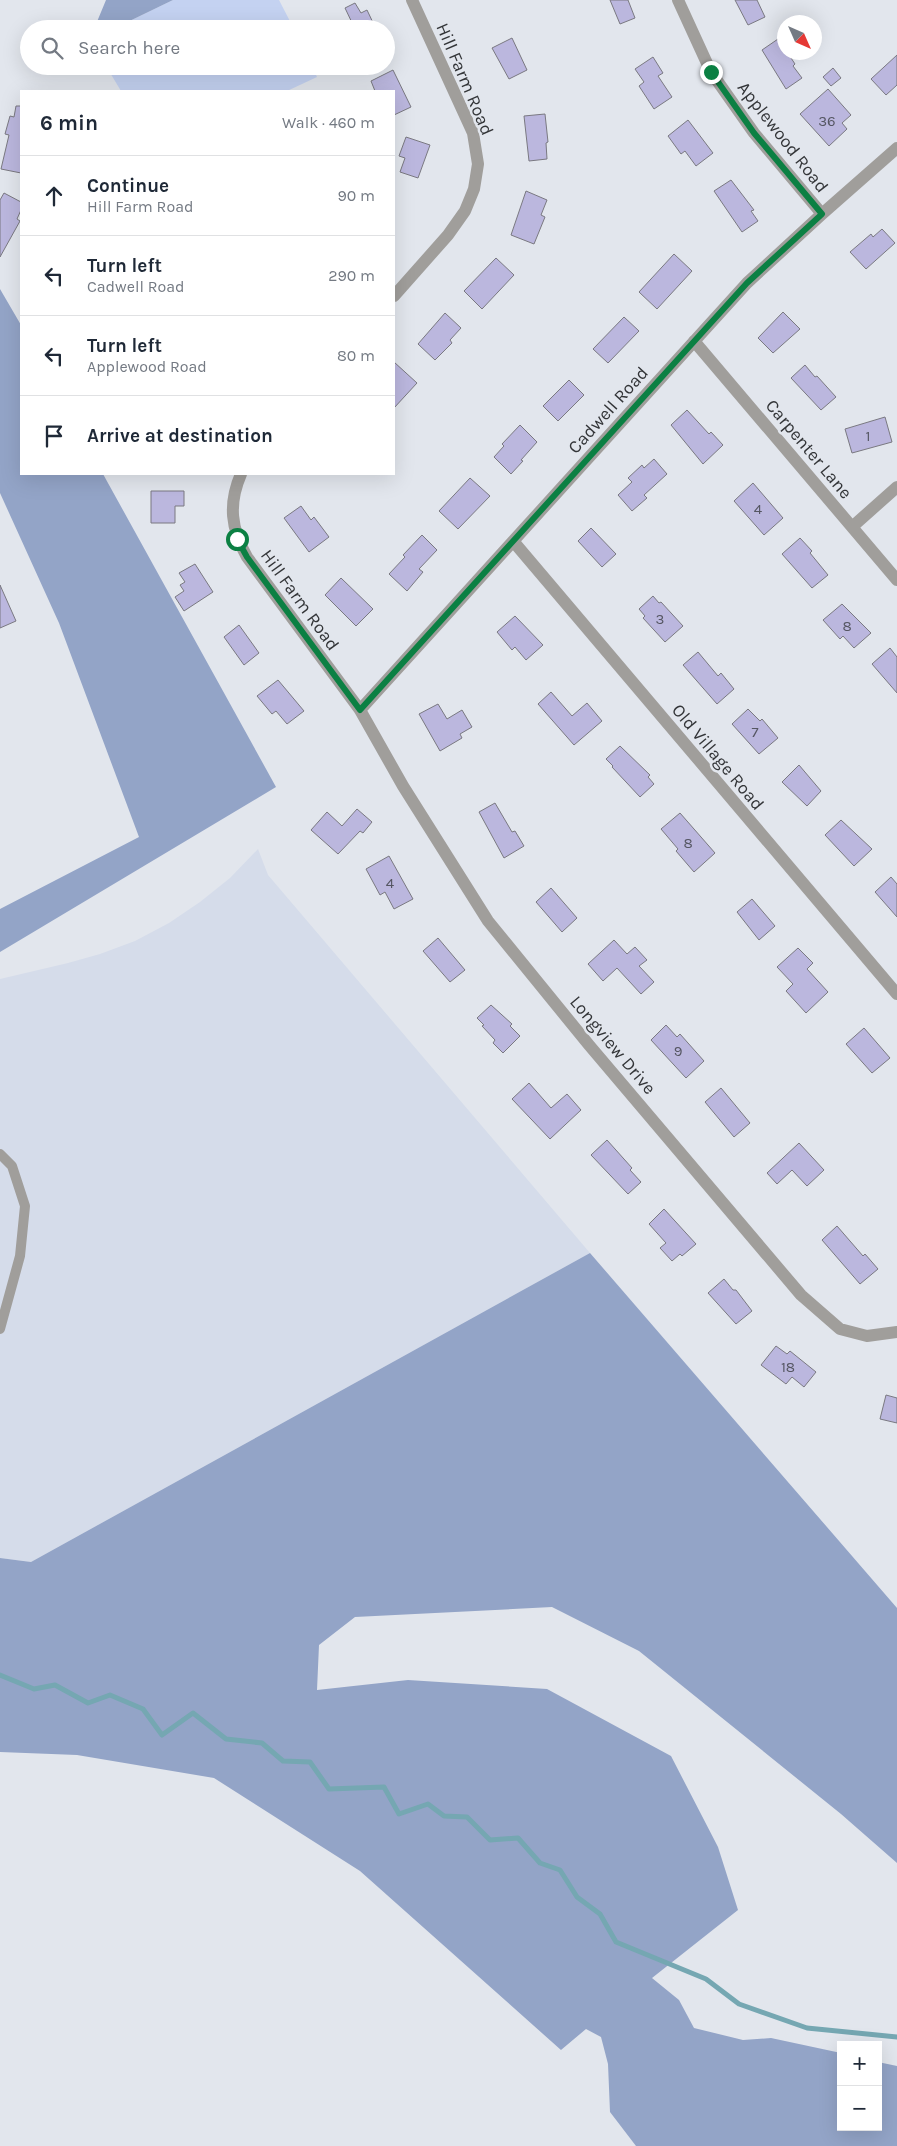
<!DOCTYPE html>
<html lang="en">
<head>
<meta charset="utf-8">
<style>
	body { margin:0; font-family:Karla,sans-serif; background:#f6f6f7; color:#1f2937 }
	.controls { position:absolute; right:15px; bottom:15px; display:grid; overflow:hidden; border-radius:0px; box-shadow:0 5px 20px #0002 }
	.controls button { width:45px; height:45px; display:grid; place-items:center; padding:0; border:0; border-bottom:1px solid #e0e1e3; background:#fff; color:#1f2937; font:25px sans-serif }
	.compass { position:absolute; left:777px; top:15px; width:45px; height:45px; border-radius:50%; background:#fff; box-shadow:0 5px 20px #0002; rotate:135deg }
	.stop { position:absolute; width:15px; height:15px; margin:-11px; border:4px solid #0b8043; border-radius:50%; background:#fff }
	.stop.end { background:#0b8043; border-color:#fff; box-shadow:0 1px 5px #0008 }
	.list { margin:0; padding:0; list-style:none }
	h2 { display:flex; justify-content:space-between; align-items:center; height:65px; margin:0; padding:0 20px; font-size:21px }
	h2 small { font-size:16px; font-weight:400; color:#747a83 }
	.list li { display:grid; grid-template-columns:32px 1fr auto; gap:15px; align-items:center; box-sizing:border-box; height:80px; padding:0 20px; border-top:1px solid #e0e1e3 }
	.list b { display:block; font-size:19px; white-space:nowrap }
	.list p { margin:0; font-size:16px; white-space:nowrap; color:#747a83 }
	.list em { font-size:16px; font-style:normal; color:#747a83 }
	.icon { flex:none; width:28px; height:28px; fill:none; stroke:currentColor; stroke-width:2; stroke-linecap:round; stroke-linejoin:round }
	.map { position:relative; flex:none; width:897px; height:2146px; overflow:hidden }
	.search { position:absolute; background:#fff; box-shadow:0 5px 20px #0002; left:20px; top:20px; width:375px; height:55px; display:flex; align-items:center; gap:12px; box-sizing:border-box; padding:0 18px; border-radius:28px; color:#747a83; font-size:19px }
	.panel { position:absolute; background:#fff; box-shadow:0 5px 20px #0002; left:20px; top:90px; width:375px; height:385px; border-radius:0px }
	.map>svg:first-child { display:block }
	.built { fill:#d5dcea }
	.green { fill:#c4d2f1 }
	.forest { fill:#93a4c7 }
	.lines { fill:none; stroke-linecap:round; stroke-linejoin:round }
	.stream { stroke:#75a7b2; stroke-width:5 }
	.building { fill:#bbb7de; stroke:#7a7981 }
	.lane { stroke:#a09e9b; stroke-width:10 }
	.street { stroke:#a09e9b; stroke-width:12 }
	.route { stroke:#0b8043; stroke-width:6 }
	.labels { text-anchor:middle; stroke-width:5; stroke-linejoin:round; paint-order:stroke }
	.number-label { font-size:15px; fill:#555662 }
	.street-label { font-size:18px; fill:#333538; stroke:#e2e6ed }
</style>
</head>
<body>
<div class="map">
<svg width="897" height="2146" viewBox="0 0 897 2146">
	<rect width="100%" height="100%" fill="#e2e6ed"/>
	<!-- built -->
	<path class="built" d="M 258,849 L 268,875 L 590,1253 L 31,1562 L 0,1558 L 0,979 L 68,963 L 100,954 L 135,941 L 169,923 L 200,902 L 230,878 Z"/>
	<!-- green -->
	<path class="green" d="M 173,0 L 279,0 L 294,29 L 113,29 Z
		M 106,66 L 312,66 L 317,77 L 287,91 L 121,91 Z"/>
	<!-- forest -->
	<path class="forest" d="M 106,0 L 173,0 L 113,29 L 94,29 Z
		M 0,289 L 21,325 L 21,474 L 103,474 L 276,787 L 0,952 L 0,909 L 139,837 L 59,623 L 0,493 Z
		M 590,1253 L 897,1608 L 897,1863 L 841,1814 L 639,1651 L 552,1607 L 355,1617 L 319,1645 L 317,1690 L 408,1680 L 547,1689 L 671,1756 L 718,1847 L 738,1910 L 652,1978 L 679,2000 L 694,2028 L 743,2040 L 771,2038 L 841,2053 L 841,2127 L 878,2127 L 878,2062 L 897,2066 L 897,2146 L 636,2146 L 610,2112 L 608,2064 L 601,2037 L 586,2029 L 561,2050 L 360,1871 L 214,1778 L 77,1755 L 0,1752 L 0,1558 L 31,1562 Z"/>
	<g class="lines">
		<!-- stream -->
		<path class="stream" d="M 0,1675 L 34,1689 L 55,1685 L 88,1703 L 110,1695 L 143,1709 L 162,1735 L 193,1713 L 226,1739 L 262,1743 L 283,1761 L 310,1762 L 329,1789 L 384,1787 L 399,1814 L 428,1804 L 444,1816 L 467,1817 L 490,1840 L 518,1838 L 540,1863 L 560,1870 L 577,1897 L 600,1914 L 616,1942 L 706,1979 L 739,2004 L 807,2028 L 897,2037"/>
	</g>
	<!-- building -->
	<path class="building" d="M 610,0 L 628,0 L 635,18 L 620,24 Z
		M 735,0 L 757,0 L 765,17 L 748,25 Z
		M 355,3 L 361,13 L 367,10 L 376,29 L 355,29 L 345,8 Z
		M 512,38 L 527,70 L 509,79 L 492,48 Z
		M 778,39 L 784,49 L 784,52 L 787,52 L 795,64 L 793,66 L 802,78 L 786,89 L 762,50 Z
		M 897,55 L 897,85 L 886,95 L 871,79 Z
		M 653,57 L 663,73 L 658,76 L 672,97 L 654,109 L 639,86 L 644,82 L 635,69 Z
		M 833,68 L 841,78 L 831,86 L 823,77 Z
		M 393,70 L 411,107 L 394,115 L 394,91 L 375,91 L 371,81 Z
		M 828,89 L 851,115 L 842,123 L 847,129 L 829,146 L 800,114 Z
		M 16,106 L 21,106 L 21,173 L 1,169 L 9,135 L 5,134 L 10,116 L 14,117 Z
		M 545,114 L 548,142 L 546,143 L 547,159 L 529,161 L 524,116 Z
		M 688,120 L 713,153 L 696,166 L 685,151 L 681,154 L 668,136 Z
		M 406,137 L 430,145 L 418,178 L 400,172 L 405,158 L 399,156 Z
		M 731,180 L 754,210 L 751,211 L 758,221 L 742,232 L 714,191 Z
		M 526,191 L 547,200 L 541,215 L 545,217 L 534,244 L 511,235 Z
		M 4,193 L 21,202 L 21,210 L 17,219 L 20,221 L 0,257 L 0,200 Z
		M 882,229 L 895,243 L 866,269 L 850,252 L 871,234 L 873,237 Z
		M 674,254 L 692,271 L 657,309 L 639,292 Z
		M 496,258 L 514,275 L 482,309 L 464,291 Z
		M 783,312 L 800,329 L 773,353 L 758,338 Z
		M 445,313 L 461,328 L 450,340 L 452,343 L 435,360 L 418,344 Z
		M 624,317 L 639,331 L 608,363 L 593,349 Z
		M 394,362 L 417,383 L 394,408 Z
		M 805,365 L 815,377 L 817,376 L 836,397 L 821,410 L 791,378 Z
		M 569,380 L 584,395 L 558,421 L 543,406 Z
		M 687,410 L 709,434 L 711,432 L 723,445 L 703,464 L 671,425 Z
		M 885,417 L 892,442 L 852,453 L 845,429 Z
		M 520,425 L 537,442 L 521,460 L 523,461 L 511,474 L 494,457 L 504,446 L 502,444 Z
		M 654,459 L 667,474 L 644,495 L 647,498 L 632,511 L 618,495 L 632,482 L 628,478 L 642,465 L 644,468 Z
		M 470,478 L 490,496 L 458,529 L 439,511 Z
		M 753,483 L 783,518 L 764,535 L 734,501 Z
		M 151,491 L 184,491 L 184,506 L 175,506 L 175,523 L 151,523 Z
		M 301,506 L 311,520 L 314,517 L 329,537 L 309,552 L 284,518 Z
		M 591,528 L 616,554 L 602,567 L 578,541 Z
		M 422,535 L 437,550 L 419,569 L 423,572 L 407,591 L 389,574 L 405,557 L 403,555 Z
		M 800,538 L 812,551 L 810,553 L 828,575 L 812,588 L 782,554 Z
		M 195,564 L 213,592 L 184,611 L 175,597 L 184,591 L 180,585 L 185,582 L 179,573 Z
		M 341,578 L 373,609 L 356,626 L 325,595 Z
		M 0,585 L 16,621 L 0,628 Z
		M 653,596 L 659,603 L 661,602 L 683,626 L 665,642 L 643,618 L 645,616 L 639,609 Z
		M 842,604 L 871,633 L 854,648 L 843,636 L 840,639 L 823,620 Z
		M 515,616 L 543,645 L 526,660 L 515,647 L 512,650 L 497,632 Z
		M 239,625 L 259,653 L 244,665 L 224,637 Z
		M 890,648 L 897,657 L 897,693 L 872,664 Z
		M 698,652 L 718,676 L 721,673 L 734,689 L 717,704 L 683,665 Z
		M 278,680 L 304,711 L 287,724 L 276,711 L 272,714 L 257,696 Z
		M 551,692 L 572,716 L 587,703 L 602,721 L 574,745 L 538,704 Z
		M 438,704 L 447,719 L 462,710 L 472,727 L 460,734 L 462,738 L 440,751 L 419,714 Z
		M 748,709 L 760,721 L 762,719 L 778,738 L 759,754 L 732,724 Z
		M 620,746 L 650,775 L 648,777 L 654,784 L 640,797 L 612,767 L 613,766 L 606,759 Z
		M 799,765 L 821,791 L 807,806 L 782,782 Z
		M 495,803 L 512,832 L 515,831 L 524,846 L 504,858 L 479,812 Z
		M 357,809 L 372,822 L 363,833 L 360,831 L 338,854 L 311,830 L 327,812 L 342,826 Z
		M 680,813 L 715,853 L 694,872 L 676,851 L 678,849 L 661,829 Z
		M 841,820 L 872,849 L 854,866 L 825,835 Z
		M 389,856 L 413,899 L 394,909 L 385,892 L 380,895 L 366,869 Z
		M 891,877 L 897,884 L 897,917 L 875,892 Z
		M 551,888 L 577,918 L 562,932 L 536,902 Z
		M 752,899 L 775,926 L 759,940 L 737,912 Z
		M 438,938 L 465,970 L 450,982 L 423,951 Z
		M 614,940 L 627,954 L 635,947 L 647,960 L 639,966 L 654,982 L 641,994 L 617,968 L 603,981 L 588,964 Z
		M 798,948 L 813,963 L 807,969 L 828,992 L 806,1013 L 786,991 L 793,984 L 777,967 Z
		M 491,1005 L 512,1024 L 510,1026 L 520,1036 L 503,1053 L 493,1043 L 495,1040 L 482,1026 L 484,1025 L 477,1018 Z
		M 666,1025 L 677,1037 L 680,1034 L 704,1061 L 686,1078 L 651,1040 Z
		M 864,1028 L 890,1058 L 872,1073 L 846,1044 Z
		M 529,1083 L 551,1108 L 567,1094 L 581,1110 L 550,1139 L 512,1099 Z
		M 721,1088 L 750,1123 L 734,1137 L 705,1102 Z
		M 607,1140 L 632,1168 L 630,1170 L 641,1182 L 628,1194 L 591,1155 Z
		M 799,1143 L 824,1170 L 807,1186 L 792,1170 L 777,1184 L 767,1173 Z
		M 664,1209 L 696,1244 L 682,1256 L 680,1254 L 672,1261 L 660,1248 L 666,1243 L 649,1224 Z
		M 837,1226 L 863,1256 L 865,1254 L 878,1269 L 860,1284 L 822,1240 Z
		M 724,1279 L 733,1290 L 736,1290 L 752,1311 L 736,1324 L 708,1293 Z
		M 776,1346 L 787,1354 L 790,1351 L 816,1372 L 804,1387 L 792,1377 L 786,1384 L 761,1365 Z
		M 886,1395 L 897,1398 L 897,1423 L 880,1419 Z"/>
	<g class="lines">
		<!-- lane -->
		<path class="lane" d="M 0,1154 L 12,1166 L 25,1206 L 20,1256 L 0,1329"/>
		<!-- street -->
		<path class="street" d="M 678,0 L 711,72 L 754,133 L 822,214
			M 394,296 L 448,235 L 465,211 L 474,189 L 478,164 L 473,133 L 412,0
			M 694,341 L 897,580
			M 241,474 C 228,504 231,529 247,557 L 360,710 L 403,786 L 488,921 L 589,1045 L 801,1295 L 840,1329 L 867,1336 L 897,1332
			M 852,527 L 897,487
			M 513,541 L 897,994
			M 360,710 L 747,283 L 822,214 L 897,148"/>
	</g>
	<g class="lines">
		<!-- route -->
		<path class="route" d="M 237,539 L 247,557 L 360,710 L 747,283 L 822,214 L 754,133 L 711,72"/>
	</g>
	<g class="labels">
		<!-- number labels -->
		<g class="number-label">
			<text x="827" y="126">36</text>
			<text x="868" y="441">1</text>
			<text x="758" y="514">4</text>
			<text x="660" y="624">3</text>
			<text x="847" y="631">8</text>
			<text x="755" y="737">7</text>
			<text x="688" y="848">8</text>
			<text x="390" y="888">4</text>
			<text x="678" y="1056">9</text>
			<text x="788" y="1372">18</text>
		</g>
		<!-- street labels -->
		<g class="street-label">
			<text transform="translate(465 79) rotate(67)" y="6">Hill Farm Road</text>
			<text transform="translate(783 137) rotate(52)" y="6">Applewood Road</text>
			<text transform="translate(608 410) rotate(-48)" y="6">Cadwell Road</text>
			<text transform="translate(809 449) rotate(50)" y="6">Carpenter Lane</text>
			<text transform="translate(300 600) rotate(54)" y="6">Hill Farm Road</text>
			<text transform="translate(718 757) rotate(50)" y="6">Old Village Road</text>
			<text transform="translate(613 1045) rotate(50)" y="6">Longview Drive</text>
		</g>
	</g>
</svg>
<div class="controls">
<button>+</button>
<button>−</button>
</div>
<svg class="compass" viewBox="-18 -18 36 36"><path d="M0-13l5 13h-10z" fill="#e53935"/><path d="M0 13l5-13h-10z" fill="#747a83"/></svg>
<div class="stop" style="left:237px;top:539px"></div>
<div class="stop end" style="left:711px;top:72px"></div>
<div class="search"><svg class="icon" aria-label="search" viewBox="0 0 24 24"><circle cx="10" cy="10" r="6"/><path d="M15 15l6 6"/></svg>Search here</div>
<section class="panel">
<h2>6 min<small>Walk · 460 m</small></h2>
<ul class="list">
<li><svg class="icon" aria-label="ahead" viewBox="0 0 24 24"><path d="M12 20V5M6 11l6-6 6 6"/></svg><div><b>Continue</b><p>Hill Farm Road</p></div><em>90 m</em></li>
<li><svg class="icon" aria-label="left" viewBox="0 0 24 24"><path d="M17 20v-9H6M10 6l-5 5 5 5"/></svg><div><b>Turn left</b><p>Cadwell Road</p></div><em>290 m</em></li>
<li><svg class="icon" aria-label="left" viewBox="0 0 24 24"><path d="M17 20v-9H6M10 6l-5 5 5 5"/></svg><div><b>Turn left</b><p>Applewood Road</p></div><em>80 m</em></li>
<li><svg class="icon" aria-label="arrive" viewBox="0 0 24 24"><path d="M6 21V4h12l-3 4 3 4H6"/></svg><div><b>Arrive at destination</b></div></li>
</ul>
</section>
</div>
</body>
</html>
